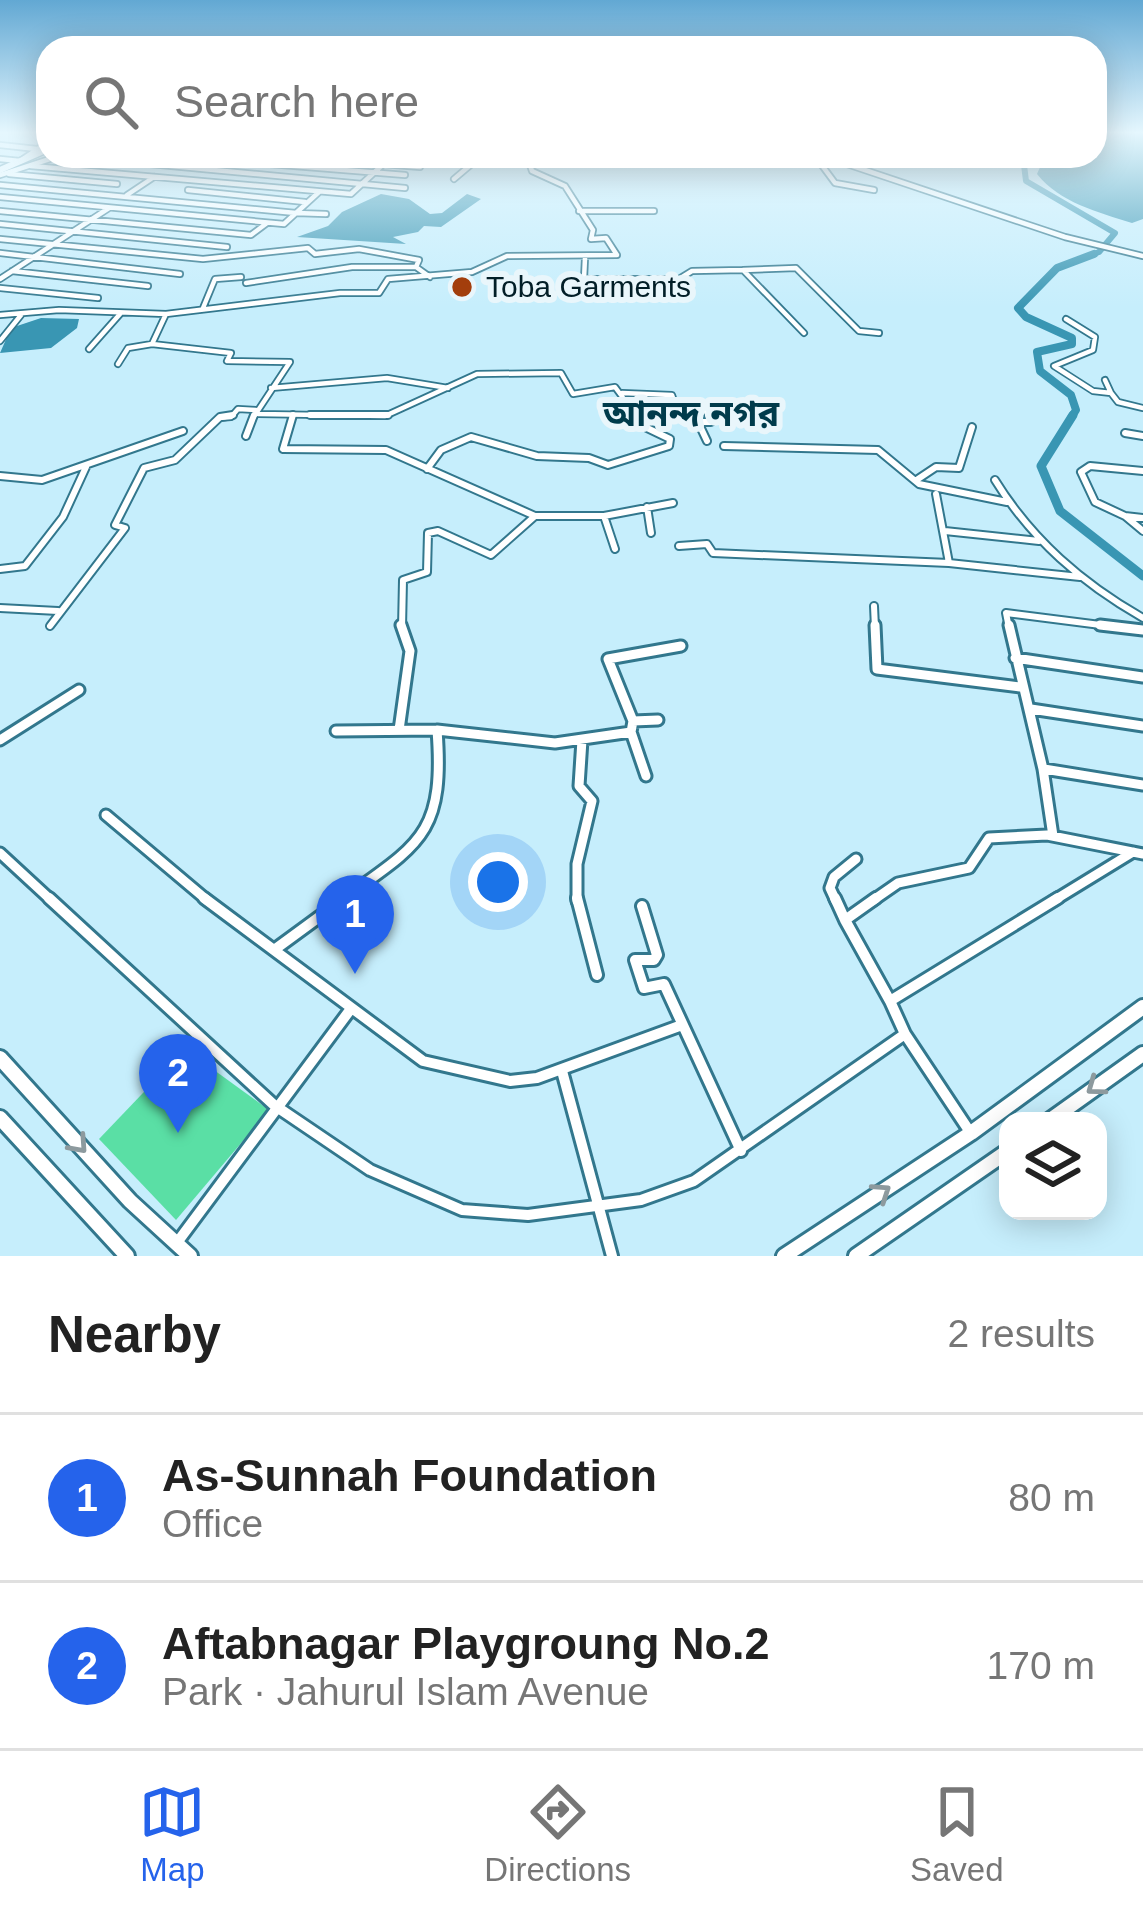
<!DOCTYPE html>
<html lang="en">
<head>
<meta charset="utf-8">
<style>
	body { margin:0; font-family:Arial,"Noto Sans Bengali",sans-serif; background:#f6f6f6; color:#222 }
	.controls { position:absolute; right:36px; bottom:36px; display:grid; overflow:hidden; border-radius:24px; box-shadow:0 6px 30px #0003 }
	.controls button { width:108px; height:108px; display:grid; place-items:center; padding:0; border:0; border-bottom:3px solid #e0e0e0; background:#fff; color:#222; font:60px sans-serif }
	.you { position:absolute; left:498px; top:882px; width:42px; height:42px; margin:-30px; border:9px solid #fff; border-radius:50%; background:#1a73e8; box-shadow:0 0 0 18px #1a73e833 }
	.badge { display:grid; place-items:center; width:78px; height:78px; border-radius:50%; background:#2563eb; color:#fff; font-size:39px; font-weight:700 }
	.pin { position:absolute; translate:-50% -99px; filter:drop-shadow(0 3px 6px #0008) }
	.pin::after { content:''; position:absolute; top:63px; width:42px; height:36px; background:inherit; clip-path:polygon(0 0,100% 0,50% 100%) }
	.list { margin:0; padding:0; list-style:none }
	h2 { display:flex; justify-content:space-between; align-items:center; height:156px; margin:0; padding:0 48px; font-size:51px }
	h2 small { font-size:39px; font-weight:400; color:#767676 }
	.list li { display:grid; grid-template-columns:78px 1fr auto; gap:36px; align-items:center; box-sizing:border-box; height:168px; padding:0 48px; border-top:3px solid #e0e0e0 }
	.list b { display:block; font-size:45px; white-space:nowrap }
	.list p { margin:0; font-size:39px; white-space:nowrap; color:#767676 }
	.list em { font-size:39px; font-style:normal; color:#767676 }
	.icon { flex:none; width:66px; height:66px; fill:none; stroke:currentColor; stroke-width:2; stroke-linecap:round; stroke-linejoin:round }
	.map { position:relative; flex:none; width:1143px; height:1256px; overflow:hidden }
	.search { position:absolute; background:#fff; box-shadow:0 6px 30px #0003; left:36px; right:36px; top:36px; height:132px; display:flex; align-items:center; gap:30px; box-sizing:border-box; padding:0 42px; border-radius:36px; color:#767676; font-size:45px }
	.sheet { height:492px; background:#fff }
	nav { display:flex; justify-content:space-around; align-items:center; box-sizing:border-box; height:168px; border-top:3px solid #e0e0e0; background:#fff; font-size:33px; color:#767676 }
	nav a { display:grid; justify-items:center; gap:6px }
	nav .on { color:#2563eb }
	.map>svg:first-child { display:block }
	.green { fill:#5adfa5 }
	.water { fill:#3996b3 }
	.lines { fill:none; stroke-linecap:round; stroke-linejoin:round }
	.canal-far2 { stroke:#3996b3; stroke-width:6 }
	.canal-far1 { stroke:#3996b3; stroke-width:8 }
	.canal { stroke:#3996b3; stroke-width:9 }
	.minor-far3-casing { stroke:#32778d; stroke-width:8 }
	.minor-far2-casing { stroke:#32778d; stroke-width:10 }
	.minor-far1-casing { stroke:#32778d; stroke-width:15 }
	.minor-casing { stroke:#32778d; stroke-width:16 }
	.tertiary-far1-casing { stroke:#32778d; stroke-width:8 }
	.tertiary-casing { stroke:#32778d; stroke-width:20 }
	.primary-casing { stroke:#32778d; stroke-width:9 }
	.minor-far3 { stroke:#fff; stroke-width:4.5 }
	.minor-far2 { stroke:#fff; stroke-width:6 }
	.minor-far1 { stroke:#fff; stroke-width:9 }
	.minor { stroke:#fff; stroke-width:10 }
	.tertiary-far1 { stroke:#fff; stroke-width:4.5 }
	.tertiary { stroke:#fff; stroke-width:14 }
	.primary { stroke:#fff; stroke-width:6 }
	.oneway { stroke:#8d9a9e }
	.poi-dot { fill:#a33e0c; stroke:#e9f6fb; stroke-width:4.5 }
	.labels { text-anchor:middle; stroke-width:12; stroke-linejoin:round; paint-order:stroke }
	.far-poi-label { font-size:30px; fill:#021e27; stroke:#e9f6fb; text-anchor:start }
	.far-quarter-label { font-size:36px; font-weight:bold; fill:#003b4b; stroke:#e9f6fb }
</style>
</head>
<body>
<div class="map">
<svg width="1143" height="1256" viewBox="0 0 1143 1256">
	<rect width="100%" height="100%" fill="#c6eefc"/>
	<!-- green -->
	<path class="green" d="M 185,1049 L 269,1110 L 176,1220 L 99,1139 Z"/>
	<!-- water -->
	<path class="water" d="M 1095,132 L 1143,132 L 1143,219 L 1132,223 C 1098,212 1060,203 1037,174 L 1045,156 L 1095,156 Z
		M 381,194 L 409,199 L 430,214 L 442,213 L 467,194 L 481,199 L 441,227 L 424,226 L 418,232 L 393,237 L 406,244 L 297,237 L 328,226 L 342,212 Z
		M 41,318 L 79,319 L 77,328 L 51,348 L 0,353 L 11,328 Z"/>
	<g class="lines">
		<!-- canal-far2 -->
		<path class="canal-far2" d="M 1031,156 L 1024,165 L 1026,181 L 1115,233 L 1099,252 L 1086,257"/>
		<!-- canal-far1 -->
		<path class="canal-far1" d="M 1071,418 L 1076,410 L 1071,395 L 1040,371 L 1037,352 L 1072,344 L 1072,338 L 1026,317 L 1018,308 L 1057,268 L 1094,254"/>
		<!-- canal -->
		<path class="canal" d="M 1073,415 L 1041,466 L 1060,511 L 1143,576"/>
		<defs>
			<path id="minor-far3" d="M 0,145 L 37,149
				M 170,156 L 405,175
				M 284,156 L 420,167
				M 410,156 L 482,156
				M 815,156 L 835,183 L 874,190
				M 823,156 L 1065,237 L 1143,256
				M 0,159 L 20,161
				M 529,160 L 618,156
				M 118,161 L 405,188
				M 31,166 L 351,194 L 392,156
				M 9,174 L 117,184
				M 454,179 L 480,157
				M 0,185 L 296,213 L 319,192
				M 188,190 L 305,202
				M 127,195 L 154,177
				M 0,197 L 284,224 L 296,213 L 326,214
				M 0,211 L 251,235 L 267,223
				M 579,211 L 654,211
				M 0,224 L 227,247
				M 0,239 L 203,259 L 308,248 L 315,254 L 359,249 L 419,260 L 416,267 L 430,277
				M 0,253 L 180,274
				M 585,258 L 584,279 L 679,279 L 692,271 L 743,270 L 804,333
				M 743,270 L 796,268 L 859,331 L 879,333
				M 12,271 L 148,286
				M 0,279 L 109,208
				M 246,283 L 352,267 L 416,267
				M 0,288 L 98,298
				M 203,308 L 215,279 L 241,277
				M 166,314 L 340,293 L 379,293 L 388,279 L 472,272 L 507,256 L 617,255 L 606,238 L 591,239 L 593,230 L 565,186 L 532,171 L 527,156
				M 0,315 L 59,310 L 166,314 L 152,344 L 231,353 L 227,361 L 290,362 L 253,418
				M 1066,319 L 1095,337 L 1093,350 L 1054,366 L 1093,391 L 1111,393 L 1105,380
				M 0,341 L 21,315
				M 89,349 L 120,314
				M 118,364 L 128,348 L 152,344
				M 271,388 L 387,378 L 448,388
				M 622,393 L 672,395 L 675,404 L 703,405 L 709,418
				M 1111,393 L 1118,402 L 1143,408
				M 258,414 L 385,416 L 477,374 L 561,373 L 573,394 L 615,387 L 638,418
				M 219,418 L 231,417 L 238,409 L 256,410"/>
			<path id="minor-far2" d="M 293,415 L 283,449 L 386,450 L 535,516 L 604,516 L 673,503
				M 310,415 L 388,415
				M 1125,433 L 1143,436
				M 246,436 L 254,415
				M 707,441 L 698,422 L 711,422 L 708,415
				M 724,446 L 878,450 L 919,484 L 1007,502
				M 427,469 L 441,450 L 471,437 L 537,456 L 589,458 L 608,465 L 669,446 L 670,439 L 645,427 L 636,415
				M 0,476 L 42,480 L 183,431
				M 918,479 L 936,467 L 959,468 L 972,427
				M 995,480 C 1032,540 1082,583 1143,618
				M 936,494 L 949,563
				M 647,507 L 651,533
				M 604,516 L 615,549
				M 1125,516 L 1095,502 L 1081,472 L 1090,466 L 1143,471
				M 1143,518 L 1125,516 L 1143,531
				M 945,531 L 1039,541
				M 679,546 L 707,544 L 713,553 L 949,563 L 1080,577
				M 0,569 L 25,566 L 63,517 L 86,467
				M 874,606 L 875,628
				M 0,608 L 58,611
				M 50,626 L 125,528 L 115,525 L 144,468 L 175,460 L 220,417 L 233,415
				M 402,628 L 403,580 L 427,572 L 428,533 L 438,531 L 491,555 L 535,516
				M 1009,628 L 1006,613 L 1124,628"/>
			<path id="minor-far1" d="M 875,625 L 877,669 L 1020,687
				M 1009,625 L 1043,769 L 1053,836
				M 1100,625 L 1143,630
				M 1015,658 L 1143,677
				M 1031,709 L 1143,726
				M 658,720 L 633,721 L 608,659 L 681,646
				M 399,730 L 410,651 L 401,625
				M 336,731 L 437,730 L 555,743 L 631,732 L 633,721
				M 631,732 L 646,776
				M 0,740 L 79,690
				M 1044,769 L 1143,785
				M 106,815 L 208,901
				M 0,853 L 52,901
				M 340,901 C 419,844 445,836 437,730
				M 577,901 L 577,864 L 592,801 L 579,786 L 582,740
				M 836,901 L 830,888 L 834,877 L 856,859
				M 872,901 L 898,883 L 969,868 L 989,838 L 1047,835 L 1143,854
				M 1053,901 L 1133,852"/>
			<path id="minor" d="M 49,898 L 274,1105 L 370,1170 L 462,1210 L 528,1215 L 641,1200 L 694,1181 L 905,1034
				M 204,898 L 423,1061 L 510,1081 L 537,1078 L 682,1025
				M 577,898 L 597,975
				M 835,898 L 845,920
				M 876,898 L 845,920 L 890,1001
				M 642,906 L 657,955 L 654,960 L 635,960 L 644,988 L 664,984 L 741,1151
				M 274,950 L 345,898
				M 562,1071 L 612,1256
				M 970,1132 L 905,1034 L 890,1001 L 1058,898
				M 176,1244 L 350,1010"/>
			<path id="tertiary-far1" d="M 20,161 L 48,142
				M 0,175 L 59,156"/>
			<path id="tertiary" d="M 0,1058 L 130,1201 L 190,1256
				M 0,1118 L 127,1256
				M 1049,1121 L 1143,1054
				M 784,1256 L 971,1133 L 1143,1007
				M 856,1256 L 1008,1151"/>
			<path id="primary" d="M 0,170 L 48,149"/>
		</defs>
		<!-- minor-far3 casing -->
		<use href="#minor-far3" class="minor-far3-casing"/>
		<!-- minor-far2 casing -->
		<use href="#minor-far2" class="minor-far2-casing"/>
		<!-- minor-far1 casing -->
		<use href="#minor-far1" class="minor-far1-casing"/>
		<!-- minor casing -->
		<use href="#minor" class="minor-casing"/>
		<!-- tertiary-far1 casing -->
		<use href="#tertiary-far1" class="tertiary-far1-casing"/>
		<!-- tertiary casing -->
		<use href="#tertiary" class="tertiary-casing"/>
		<!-- primary casing -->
		<use href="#primary" class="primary-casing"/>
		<!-- minor-far3 -->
		<use href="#minor-far3" class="minor-far3"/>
		<!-- minor-far2 -->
		<use href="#minor-far2" class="minor-far2"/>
		<!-- minor-far1 -->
		<use href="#minor-far1" class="minor-far1"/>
		<!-- minor -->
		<use href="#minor" class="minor"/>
		<!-- tertiary-far1 -->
		<use href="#tertiary-far1" class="tertiary-far1"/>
		<!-- tertiary -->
		<use href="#tertiary" class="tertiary"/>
		<!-- primary -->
		<use href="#primary" class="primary"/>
	</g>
	<!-- one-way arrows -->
	<defs><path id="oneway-chevron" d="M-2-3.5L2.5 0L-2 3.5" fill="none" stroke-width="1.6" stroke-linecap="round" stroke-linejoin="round" transform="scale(3)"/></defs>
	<g class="oneway">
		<use href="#oneway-chevron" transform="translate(1095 1087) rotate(144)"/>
		<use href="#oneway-chevron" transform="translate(79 1145) rotate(48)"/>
		<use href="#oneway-chevron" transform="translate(882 1192) rotate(-34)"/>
	</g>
	<!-- sky -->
	<linearGradient id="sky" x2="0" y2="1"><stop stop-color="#62a8d3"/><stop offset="0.43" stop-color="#e5f7fe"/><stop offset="1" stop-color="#e5f7fe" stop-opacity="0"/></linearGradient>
	<rect width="1143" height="308" fill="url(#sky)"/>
	<!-- markers -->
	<circle class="poi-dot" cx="462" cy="287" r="12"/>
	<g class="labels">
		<!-- far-poi labels -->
		<g class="far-poi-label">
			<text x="486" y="297">Toba Garments</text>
		</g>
		<!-- far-quarter labels -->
		<g class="far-quarter-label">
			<text x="691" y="426">আনন্দ নগর</text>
		</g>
	</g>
</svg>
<div class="controls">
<button><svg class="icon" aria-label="layers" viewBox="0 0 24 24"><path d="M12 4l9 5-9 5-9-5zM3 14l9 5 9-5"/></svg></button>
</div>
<div class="you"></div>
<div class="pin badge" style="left:355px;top:974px">1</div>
<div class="pin badge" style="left:178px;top:1133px">2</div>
<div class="search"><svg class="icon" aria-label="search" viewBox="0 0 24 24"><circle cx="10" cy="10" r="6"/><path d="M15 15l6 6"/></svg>Search here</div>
</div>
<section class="sheet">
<h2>Nearby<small>2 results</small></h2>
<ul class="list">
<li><span class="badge">1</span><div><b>As-Sunnah Foundation</b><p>Office</p></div><em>80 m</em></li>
<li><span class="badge">2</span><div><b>Aftabnagar Playgroung No.2</b><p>Park · Jahurul Islam Avenue</p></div><em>170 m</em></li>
</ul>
</section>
<nav>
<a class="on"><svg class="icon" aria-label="map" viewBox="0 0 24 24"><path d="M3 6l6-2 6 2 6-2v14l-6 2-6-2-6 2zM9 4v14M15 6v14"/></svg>Map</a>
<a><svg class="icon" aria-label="directions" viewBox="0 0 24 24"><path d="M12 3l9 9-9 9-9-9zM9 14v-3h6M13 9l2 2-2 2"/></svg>Directions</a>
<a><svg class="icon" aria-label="saved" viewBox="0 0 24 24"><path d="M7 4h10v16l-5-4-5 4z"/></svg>Saved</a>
</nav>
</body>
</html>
